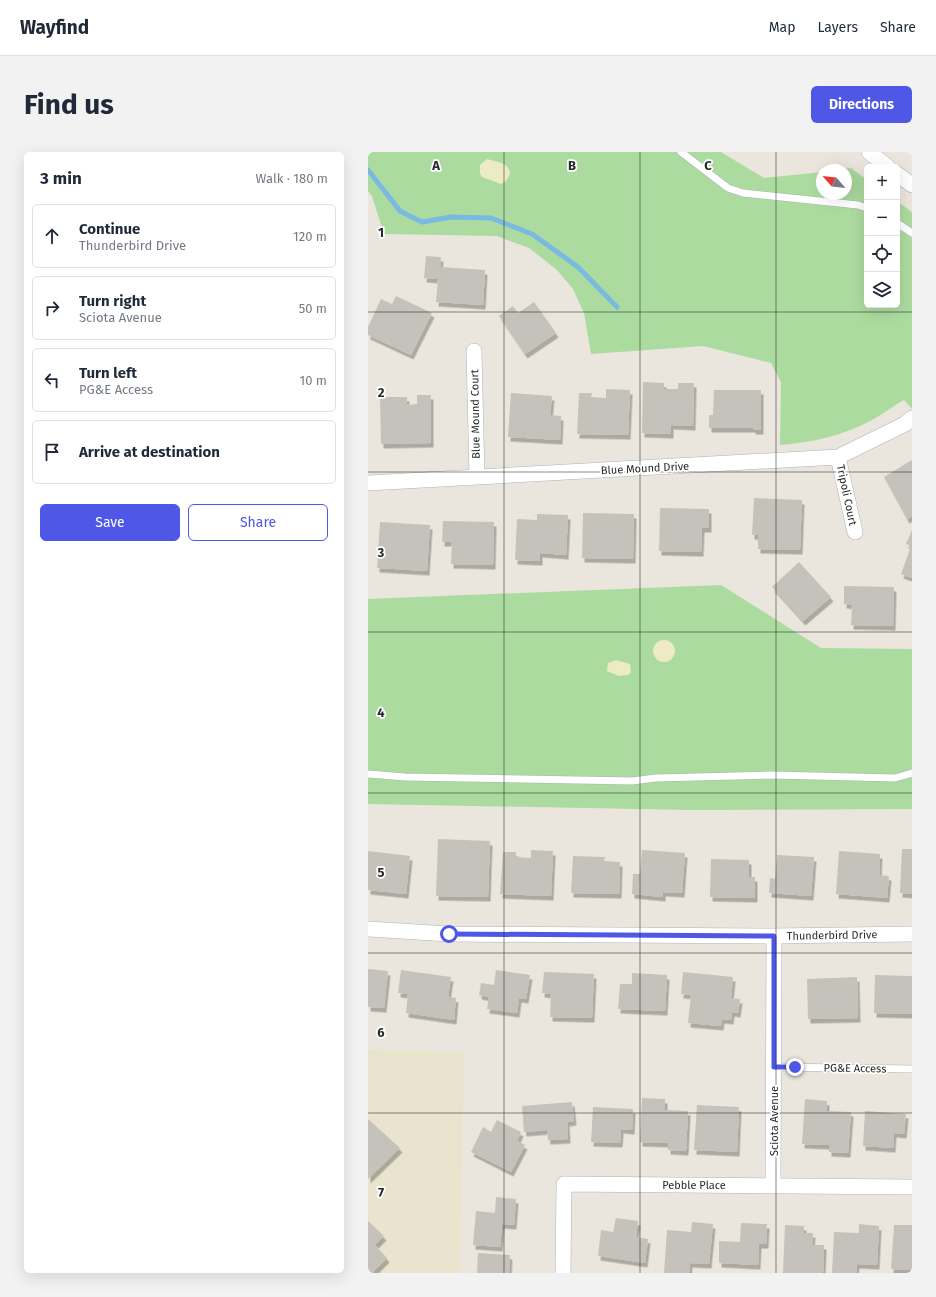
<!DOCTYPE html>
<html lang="en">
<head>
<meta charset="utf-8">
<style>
	body { margin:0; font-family:"Fira Sans",sans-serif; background:#f2f2f3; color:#1f2937 }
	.controls { position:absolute; right:12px; top:12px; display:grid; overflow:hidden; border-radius:6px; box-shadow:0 4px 16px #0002 }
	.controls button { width:36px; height:36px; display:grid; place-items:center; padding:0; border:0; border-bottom:1px solid #e0e1e3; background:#fff; color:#1f2937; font:20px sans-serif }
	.compass { position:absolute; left:448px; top:12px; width:36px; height:36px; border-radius:50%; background:#fff; box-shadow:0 4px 16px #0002; rotate:297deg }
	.stop { position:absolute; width:12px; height:12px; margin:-9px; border:3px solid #4e57e6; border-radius:50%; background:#fff }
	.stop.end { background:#4e57e6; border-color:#fff; box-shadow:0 1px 4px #0008 }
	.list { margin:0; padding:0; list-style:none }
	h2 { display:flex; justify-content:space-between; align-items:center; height:52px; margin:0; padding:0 16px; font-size:17px }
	h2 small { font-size:13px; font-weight:400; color:#747a83 }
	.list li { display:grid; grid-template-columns:26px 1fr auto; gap:12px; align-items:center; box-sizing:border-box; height:64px; margin:0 8px 8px; padding:0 8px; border:1px solid #e0e1e3; border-radius:6px }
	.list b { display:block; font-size:15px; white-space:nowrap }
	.list p { margin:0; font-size:13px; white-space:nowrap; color:#747a83 }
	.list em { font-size:13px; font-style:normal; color:#747a83 }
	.actions { display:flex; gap:8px; padding:12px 16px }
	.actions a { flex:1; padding:9px 0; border:1px solid #4e57e6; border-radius:6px; text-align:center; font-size:14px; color:#4e57e6 }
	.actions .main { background:#4e57e6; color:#fff }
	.icon { flex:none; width:22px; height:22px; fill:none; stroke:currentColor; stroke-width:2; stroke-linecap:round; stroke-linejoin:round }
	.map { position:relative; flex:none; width:544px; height:1121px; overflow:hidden; border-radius:6px }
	header { display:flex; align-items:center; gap:24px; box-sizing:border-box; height:56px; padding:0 20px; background:#fff; border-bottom:1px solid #e0e1e3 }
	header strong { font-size:19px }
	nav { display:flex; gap:22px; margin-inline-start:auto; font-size:14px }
	.intro { display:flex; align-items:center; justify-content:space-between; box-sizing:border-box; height:96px; padding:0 24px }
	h1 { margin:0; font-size:28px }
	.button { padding:10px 18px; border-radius:6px; background:#4e57e6; color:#fff; font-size:14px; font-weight:700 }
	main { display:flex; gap:24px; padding:0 24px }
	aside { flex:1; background:#fff; border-radius:6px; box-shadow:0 4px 16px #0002 }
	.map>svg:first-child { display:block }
	.education { fill:#eae4ce }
	.green { fill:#acdb9f }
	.sand { fill:#ecebc3 }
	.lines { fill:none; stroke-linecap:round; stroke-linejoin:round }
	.stream { stroke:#7ab9e1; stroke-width:5 }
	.building { fill:#c5c2bc; filter:url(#shadow) }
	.service-casing { stroke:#b0b1bb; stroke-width:8 }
	.minor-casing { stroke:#b0b1bb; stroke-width:16 }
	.service { stroke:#fff; stroke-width:7 }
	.minor { stroke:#fff; stroke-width:15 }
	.route { stroke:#4e57e6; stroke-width:5 }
	.grid { fill:none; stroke:#292929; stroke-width:1; stroke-opacity:0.55 }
	.labels { text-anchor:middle; stroke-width:3.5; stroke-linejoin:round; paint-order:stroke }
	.street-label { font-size:11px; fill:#292929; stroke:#fff }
	.grid-label { font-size:13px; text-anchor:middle; font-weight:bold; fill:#292929; stroke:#fff; stroke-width:3.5; stroke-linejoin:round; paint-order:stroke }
</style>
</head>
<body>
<header>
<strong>Wayfind</strong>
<nav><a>Map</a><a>Layers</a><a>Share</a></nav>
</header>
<div class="intro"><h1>Find us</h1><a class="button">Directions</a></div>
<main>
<aside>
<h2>3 min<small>Walk · 180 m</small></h2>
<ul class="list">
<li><svg class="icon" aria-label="ahead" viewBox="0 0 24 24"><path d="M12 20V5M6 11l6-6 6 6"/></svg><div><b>Continue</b><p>Thunderbird Drive</p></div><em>120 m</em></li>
<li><svg class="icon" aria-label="right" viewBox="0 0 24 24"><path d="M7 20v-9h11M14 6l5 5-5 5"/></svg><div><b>Turn right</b><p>Sciota Avenue</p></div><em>50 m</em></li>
<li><svg class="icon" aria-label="left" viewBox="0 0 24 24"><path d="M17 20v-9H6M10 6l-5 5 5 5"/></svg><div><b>Turn left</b><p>PG&amp;E Access</p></div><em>10 m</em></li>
<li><svg class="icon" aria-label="arrive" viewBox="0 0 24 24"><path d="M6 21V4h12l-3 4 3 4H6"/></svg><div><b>Arrive at destination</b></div></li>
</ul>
<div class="actions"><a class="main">Save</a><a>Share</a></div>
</aside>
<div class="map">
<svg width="544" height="1121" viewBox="0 0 544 1121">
	<defs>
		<filter id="shadow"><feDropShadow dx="2.5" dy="4.5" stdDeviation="0" flood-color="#0004"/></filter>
	</defs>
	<rect width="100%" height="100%" fill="#eae6dd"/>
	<!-- education -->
	<path class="education" d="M 0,898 L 96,899 L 92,1121 L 0,1121 Z"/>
	<!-- green -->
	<path class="green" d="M 0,0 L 353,0 L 396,26 L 454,20 L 454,42 L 478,42 L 478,18 L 468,18 L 483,16 L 499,28 L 499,153 L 529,153 L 529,49 L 544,60 L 544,257 L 536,248 C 525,254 515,262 504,268 C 477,283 442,291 412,293 L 413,230 L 403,211 L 335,194 L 223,202 L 216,161 L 205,137 L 189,118 L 161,96 L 129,84 L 16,82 L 4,44 L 0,39 Z
		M 353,433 L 453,496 L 544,497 L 544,657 L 322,658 L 0,652 L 0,447 Z"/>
	<!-- sand -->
	<path class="sand" d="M 119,7 C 129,10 141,10 142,22 L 138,29 L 133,32 L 114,25 L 112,22 L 112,13 Z
		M285 499a11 11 0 1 1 22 0a11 11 0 1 1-22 0Z
		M 248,508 L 262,512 L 263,520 L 260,523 L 251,524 L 239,519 L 240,511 Z"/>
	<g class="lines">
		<!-- stream -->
		<path class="stream" d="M 0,18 L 32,59 L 54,70 L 83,65 L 123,66 L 164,82 L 210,115 L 249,155"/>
	</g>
	<!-- building -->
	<path class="building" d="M 58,104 L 73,105 L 72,115 L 117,118 L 115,153 L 68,150 L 70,127 L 56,126 Z
		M 28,144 L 64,161 L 43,203 L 0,183 L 0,175 L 13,147 L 24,152 Z
		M 166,150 L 188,181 L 157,202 L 131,164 L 145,154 L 150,161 Z
		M 275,230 L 296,231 L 296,237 L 310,237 L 310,231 L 326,231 L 325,274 L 303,273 L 303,282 L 274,281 Z
		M 238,237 L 262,238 L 260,283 L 209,282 L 211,241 L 224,241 L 223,245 L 238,246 Z
		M 346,238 L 393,238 L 393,278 L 385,278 L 385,276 L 341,276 L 341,263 L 345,263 Z
		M 143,241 L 184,244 L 182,263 L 193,264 L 192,288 L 140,285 Z
		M 49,243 L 63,243 L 63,291 L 13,292 L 12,245 L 39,245 L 39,253 L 49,252 Z
		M 544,308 L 544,364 L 539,367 L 516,325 Z
		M 386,346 L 434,348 L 432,398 L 390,397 L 390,383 L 384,383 Z
		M 292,356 L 341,357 L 341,376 L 334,376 L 333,400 L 291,399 Z
		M 215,361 L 266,362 L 265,407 L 214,406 Z
		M 169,362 L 200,363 L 198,403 L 172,401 L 172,409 L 147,408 L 149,367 L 169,368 Z
		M 75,369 L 126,370 L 125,413 L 83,412 L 84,390 L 74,390 Z
		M 12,370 L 62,373 L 59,419 L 9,416 Z
		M 544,378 L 544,426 L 533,422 L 543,394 L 538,392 Z
		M 431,410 L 463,445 L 435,469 L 404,435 Z
		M 476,434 L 526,435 L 525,474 L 483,473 L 484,453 L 476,452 Z
		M 70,687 L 122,689 L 120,745 L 68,744 Z
		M 534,697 L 544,697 L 544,742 L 532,741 Z
		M 163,698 L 185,699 L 183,744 L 132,742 L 135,700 L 148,700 L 148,705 L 163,706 Z
		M 274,698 L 317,701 L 314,741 L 295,740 L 295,745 L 264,742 L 265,722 L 272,722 Z
		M 0,699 L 42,704 L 38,742 L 0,738 Z
		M 471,699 L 512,702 L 511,723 L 521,724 L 519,746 L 468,742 Z
		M 409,703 L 446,705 L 443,744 L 401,741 L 402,726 L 407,727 Z
		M 205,704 L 237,705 L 236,709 L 252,710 L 251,742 L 203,741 Z
		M 343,707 L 381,708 L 381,725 L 387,725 L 387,746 L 342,745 Z
		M 0,817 L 20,819 L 16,856 L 0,855 Z
		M 33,818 L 83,825 L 80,845 L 88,846 L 86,868 L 38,861 L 40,842 L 30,841 Z
		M 128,818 L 162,823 L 158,847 L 151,846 L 149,861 L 119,857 L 121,845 L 111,843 L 113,831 L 126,833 Z
		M 176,820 L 226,822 L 224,866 L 182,865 L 183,842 L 174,841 Z
		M 315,820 L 365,825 L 363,846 L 372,847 L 370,861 L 364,860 L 363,868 L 354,867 L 353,874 L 320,871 L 323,843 L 313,842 Z
		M 264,821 L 299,823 L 297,859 L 250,857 L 252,832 L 264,832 Z
		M 507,823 L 544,824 L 544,862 L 506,861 Z
		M 489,825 L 490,866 L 440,867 L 439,827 Z
		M 274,946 L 297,947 L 297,958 L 320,959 L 318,999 L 300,998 L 300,991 L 272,990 Z
		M 437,947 L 459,949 L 459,959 L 483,960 L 480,1001 L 461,1000 L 461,993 L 434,992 Z
		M 204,950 L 206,969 L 199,970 L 200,987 L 180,988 L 179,978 L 156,980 L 154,954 Z
		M 329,953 L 371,955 L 369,1000 L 326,998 Z
		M 225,955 L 265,957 L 264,978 L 253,977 L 252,991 L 223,990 Z
		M 497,959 L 538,962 L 536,982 L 526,981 L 525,996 L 495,994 Z
		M 0,967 L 32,996 L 0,1027 Z
		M 129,968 L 153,980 L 149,989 L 157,993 L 143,1020 L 103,1000 L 115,975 L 123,980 Z
		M 128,1045 L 148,1047 L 146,1073 L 134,1072 L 132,1095 L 105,1093 L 108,1059 L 127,1061 Z
		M 248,1066 L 270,1069 L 268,1085 L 280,1087 L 277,1111 L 230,1104 L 233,1078 L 245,1080 Z
		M 0,1069 L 16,1084 L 7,1093 L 19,1106 L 4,1121 L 0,1121 Z
		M 324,1070 L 345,1072 L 341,1112 L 322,1111 L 321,1121 L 296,1121 L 299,1078 L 323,1080 Z
		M 373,1071 L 399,1072 L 398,1092 L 391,1092 L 390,1113 L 351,1111 L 351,1089 L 372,1090 Z
		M 491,1072 L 511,1074 L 509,1113 L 489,1112 L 488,1121 L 464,1121 L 466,1080 L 491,1081 Z
		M 417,1073 L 436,1074 L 436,1081 L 445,1081 L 444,1093 L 456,1093 L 455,1121 L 415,1121 Z
		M 526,1073 L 544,1073 L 544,1118 L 523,1117 Z
		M 110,1101 L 142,1103 L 141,1121 L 109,1121 Z"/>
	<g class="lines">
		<defs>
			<path id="service" d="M 313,0 L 360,36 L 375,41 L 490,53 L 499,56
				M 529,71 L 544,81
				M 0,622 L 37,625 L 264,629 L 288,626 L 405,623 L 527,626 L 544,621
				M 406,915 L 544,917"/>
			<path id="minor" d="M 501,0 L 520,15
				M 529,22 L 544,33
				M 106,199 L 109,325
				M 470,305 L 487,380
				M 0,331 L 470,305 L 537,272 L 544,266
				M 0,777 L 81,782 L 406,784 L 544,782
				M 405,1034 L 406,784
				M 195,1121 L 196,1032 L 544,1035"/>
		</defs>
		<!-- service casing -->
		<use href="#service" class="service-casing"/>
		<!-- minor casing -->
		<use href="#minor" class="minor-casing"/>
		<!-- service -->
		<use href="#service" class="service"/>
		<!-- minor -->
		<use href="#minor" class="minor"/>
	</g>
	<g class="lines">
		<!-- route -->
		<path class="route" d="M 81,782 L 406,784 L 406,915 L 427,915"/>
	</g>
	<!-- grid -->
	<path class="grid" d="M 136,0 L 136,1121M 272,0 L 272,1121M 408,0 L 408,1121M 0,160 L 544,160M 0,320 L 544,320M 0,480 L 544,480M 0,641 L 544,641M 0,801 L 544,801M 0,961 L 544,961"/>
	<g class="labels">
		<!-- street labels -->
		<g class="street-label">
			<text transform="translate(107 262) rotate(-91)" y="4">Blue Mound Court</text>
			<text transform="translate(277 316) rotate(-3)" y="4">Blue Mound Drive</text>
			<text transform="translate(479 343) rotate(78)" y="4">Tripoli Court</text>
			<text transform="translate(464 783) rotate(-1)" y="4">Thunderbird Drive</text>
			<text transform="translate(487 916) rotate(1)" y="4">PG&amp;E Access</text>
			<text transform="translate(406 969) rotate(-90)" y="4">Sciota Avenue</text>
			<text x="326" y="1037">Pebble Place</text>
		</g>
	</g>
	<g class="grid-label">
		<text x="68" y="18">A</text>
		<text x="204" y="18">B</text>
		<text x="340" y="18">C</text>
		<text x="13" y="85">1</text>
		<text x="13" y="245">2</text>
		<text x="13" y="405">3</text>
		<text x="13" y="565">4</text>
		<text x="13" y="725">5</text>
		<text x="13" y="885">6</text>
		<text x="13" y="1045">7</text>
	</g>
</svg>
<div class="controls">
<button>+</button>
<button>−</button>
<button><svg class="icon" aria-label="locate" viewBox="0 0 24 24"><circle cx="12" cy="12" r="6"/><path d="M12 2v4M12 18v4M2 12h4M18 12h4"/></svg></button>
<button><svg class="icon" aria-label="layers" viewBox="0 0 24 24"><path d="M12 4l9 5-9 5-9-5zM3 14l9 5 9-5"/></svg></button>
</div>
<svg class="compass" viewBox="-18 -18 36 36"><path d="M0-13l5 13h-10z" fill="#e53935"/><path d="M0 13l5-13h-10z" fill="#747a83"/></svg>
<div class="stop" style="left:81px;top:782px"></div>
<div class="stop end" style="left:427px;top:915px"></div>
</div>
</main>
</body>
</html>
